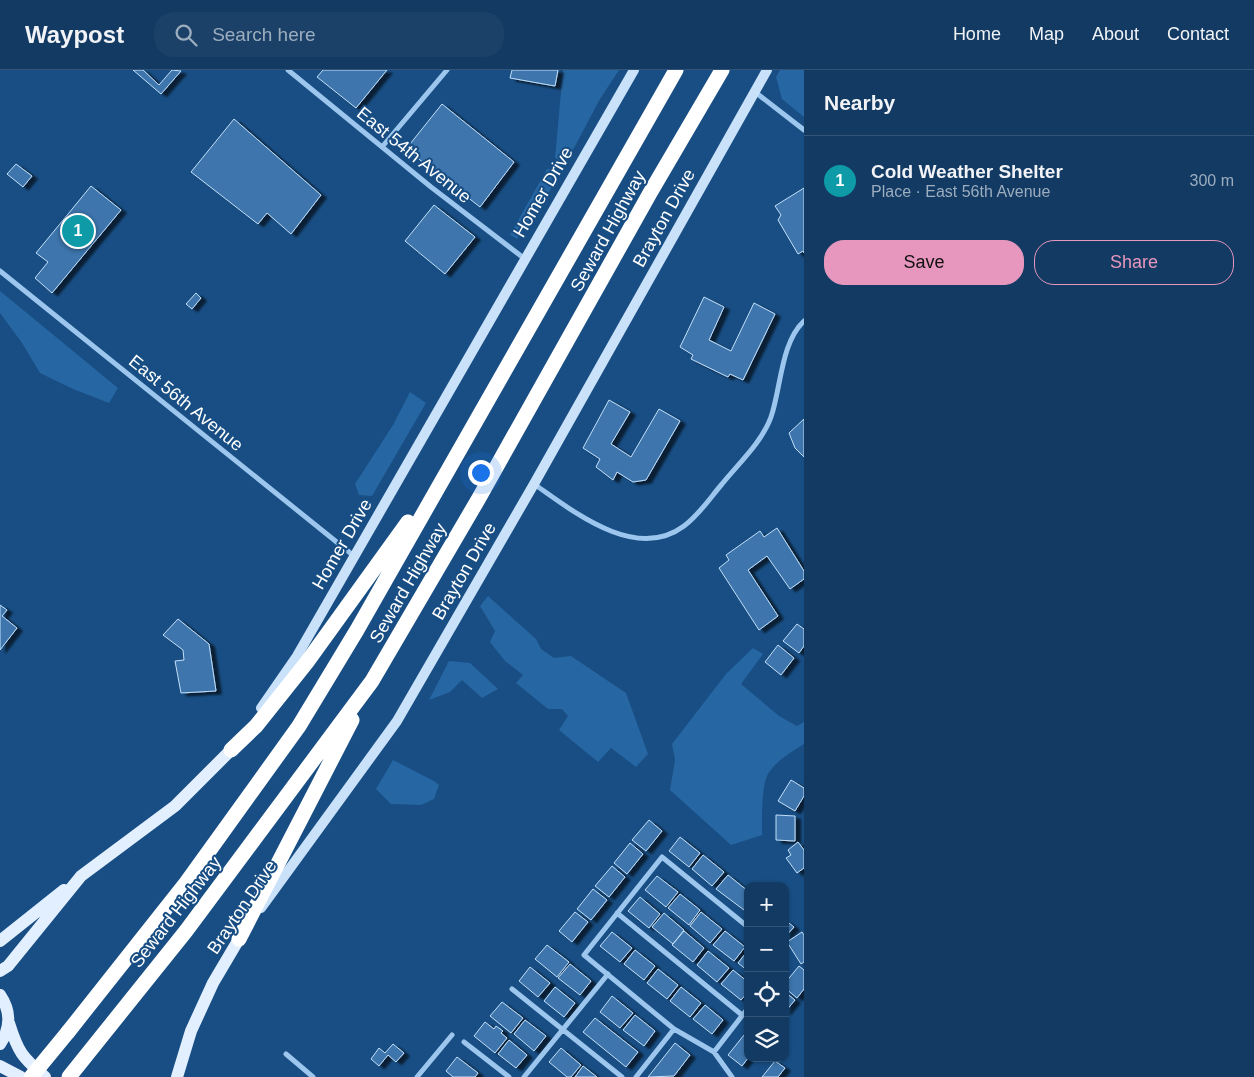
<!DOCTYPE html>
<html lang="en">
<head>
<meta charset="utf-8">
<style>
	body { margin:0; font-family:Helvetica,sans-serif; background:#1b4169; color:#f1f3f6 }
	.controls { position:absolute; right:15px; bottom:15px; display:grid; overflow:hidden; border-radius:10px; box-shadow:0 1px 4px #0004 }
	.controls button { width:45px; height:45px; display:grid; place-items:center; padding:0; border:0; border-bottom:1px solid #315478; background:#123a63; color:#f1f3f6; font:25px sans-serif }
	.you { position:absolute; left:480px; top:402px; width:18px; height:18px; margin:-12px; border:4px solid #fff; border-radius:50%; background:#1a73e8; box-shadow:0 0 0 8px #1a73e833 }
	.badge { display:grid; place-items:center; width:32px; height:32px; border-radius:50%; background:#e797bd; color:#fff; font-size:16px; font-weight:700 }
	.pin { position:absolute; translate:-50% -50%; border:2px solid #fff; box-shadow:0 1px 5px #0006 }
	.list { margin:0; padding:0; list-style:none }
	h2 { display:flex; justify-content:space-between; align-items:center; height:65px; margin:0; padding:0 20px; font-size:21px }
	h2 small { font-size:16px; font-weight:400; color:#9cadbe }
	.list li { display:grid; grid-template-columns:32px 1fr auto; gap:15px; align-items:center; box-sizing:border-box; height:90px; padding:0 20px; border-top:1px solid #315478 }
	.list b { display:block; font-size:19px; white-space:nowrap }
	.list p { margin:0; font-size:16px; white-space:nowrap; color:#9cadbe }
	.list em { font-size:16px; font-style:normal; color:#9cadbe }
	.actions { display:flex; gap:10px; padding:15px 20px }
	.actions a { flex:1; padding:11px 0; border:1px solid #e797bd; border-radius:20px; text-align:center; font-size:18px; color:#e797bd }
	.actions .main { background:#e797bd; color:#111 }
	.icon { flex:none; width:28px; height:28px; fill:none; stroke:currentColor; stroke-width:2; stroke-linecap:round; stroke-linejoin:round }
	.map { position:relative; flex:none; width:804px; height:1007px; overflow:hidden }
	header { display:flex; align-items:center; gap:30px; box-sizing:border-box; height:70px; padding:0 25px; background:#123a63; border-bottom:1px solid #315478 }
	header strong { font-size:24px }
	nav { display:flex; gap:28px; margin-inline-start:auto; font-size:18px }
	.search { width:350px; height:45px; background:#1b4169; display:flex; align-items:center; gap:12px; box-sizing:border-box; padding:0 18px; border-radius:20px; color:#9cadbe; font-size:19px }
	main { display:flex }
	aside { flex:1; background:#123a63 }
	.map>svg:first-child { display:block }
	.green { fill:#2666a2 }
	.building { fill:#3c75ac; stroke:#c2dff9; filter:url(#shadow) }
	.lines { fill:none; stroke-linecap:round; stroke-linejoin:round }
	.street { stroke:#9cc6ed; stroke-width:5 }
	.secondary { stroke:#c9e1f9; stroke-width:10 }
	.primary { stroke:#e2efff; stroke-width:12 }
	.highway { stroke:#fff; stroke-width:15 }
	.highway-bridge { stroke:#fff; stroke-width:15 }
	.labels { text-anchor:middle; stroke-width:4; stroke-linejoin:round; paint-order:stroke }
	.street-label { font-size:18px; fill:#fff; stroke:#184e84 }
</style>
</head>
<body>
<header>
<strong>Waypost</strong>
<div class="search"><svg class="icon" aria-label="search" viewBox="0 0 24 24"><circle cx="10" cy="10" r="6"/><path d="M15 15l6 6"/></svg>Search here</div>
<nav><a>Home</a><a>Map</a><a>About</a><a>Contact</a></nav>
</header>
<main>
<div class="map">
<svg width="804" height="1007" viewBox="0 0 804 1007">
	<defs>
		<filter id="shadow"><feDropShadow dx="5.5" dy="3" stdDeviation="1" flood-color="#0009"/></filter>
	</defs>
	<rect width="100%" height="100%" fill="#184e84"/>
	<!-- green -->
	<path class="green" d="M 563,0 L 619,0 L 600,29 L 566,93 L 555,88 Z
		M 780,0 L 804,0 L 804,47 L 782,29 L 776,7 Z
		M 547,99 L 552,99 L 551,119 L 517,169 L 510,165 Z
		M 0,221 L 118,318 L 109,333 L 73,319 L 40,303 L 22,273 L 0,243 Z
		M 410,322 L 426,333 L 372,426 L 359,425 L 355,414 L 393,355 Z
		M 488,526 L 536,569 L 541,579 L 554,588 L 571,586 L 626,623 L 648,684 L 636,697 L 611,678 L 598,692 L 559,660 L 568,646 L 562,639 L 548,639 L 516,613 L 523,605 L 505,591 L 490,572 L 495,561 L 480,536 Z
		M 753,578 L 763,584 L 741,614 L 779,646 L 797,656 L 804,652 L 804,674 C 791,682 776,691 768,704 C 761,716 762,751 762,765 L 731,775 L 670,720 L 675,690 L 672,674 L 726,604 Z
		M 449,591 L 470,593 L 498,619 L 482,628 L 462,610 L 450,622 L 429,630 Z
		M 393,690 L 434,711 L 439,715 L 434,729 L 421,735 L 391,734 L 376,719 Z"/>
	<!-- building -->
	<path class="building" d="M 133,0 L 143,0 L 159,15 L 172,0 L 181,1 L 161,24 Z
		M 323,0 L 387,0 L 356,38 L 317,7 Z
		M 512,0 L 558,0 L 555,16 L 510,8 Z
		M 442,34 L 514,92 L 480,137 L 406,79 Z
		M 234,49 L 321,125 L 291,164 L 267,143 L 258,154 L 191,102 Z
		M 16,94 L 32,106 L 23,117 L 7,104 Z
		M 91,116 L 121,140 L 52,223 L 35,208 L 48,192 L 36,183 Z
		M 804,118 L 804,183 L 803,181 L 798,184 L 778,150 L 781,145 L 775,136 Z
		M 434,135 L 475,167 L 445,204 L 405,171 Z
		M 196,223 L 201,228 L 192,239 L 186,234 Z
		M 704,227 L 724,237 L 709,270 L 731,281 L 754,233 L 775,244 L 743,310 L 730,304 L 728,307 L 691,289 L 693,285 L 680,277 Z
		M 609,330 L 630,342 L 611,374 L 631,387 L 659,339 L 680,351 L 646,410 L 633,412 L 617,402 L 613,410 L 596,397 L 600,389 L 583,378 Z
		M 804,349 L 804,387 L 795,378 L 789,363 Z
		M 777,458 L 804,501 L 804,509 L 790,519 L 767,486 L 748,500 L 778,546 L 759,560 L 719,498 L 729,490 L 726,485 L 760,461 L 764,467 Z
		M 0,535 L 7,540 L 2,546 L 17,558 L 0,580 Z
		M 178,549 L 209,574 L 216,621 L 181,623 L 175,591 L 184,590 L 183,580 L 163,565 Z
		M 797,554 L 804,559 L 804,576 L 799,583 L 783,571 Z
		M 778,575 L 794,588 L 781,605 L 765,592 Z
		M 791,710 L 804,718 L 804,726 L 795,741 L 778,731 Z
		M 776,745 L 795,746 L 795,771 L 776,770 Z
		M 649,750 L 662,761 L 646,781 L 632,770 Z
		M 680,767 L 700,783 L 689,797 L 669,781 Z
		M 798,772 L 804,780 L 804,798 L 797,803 L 786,788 L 791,785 L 788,780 Z
		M 630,773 L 643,784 L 627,804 L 614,793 Z
		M 703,785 L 724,802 L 712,816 L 692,799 Z
		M 612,796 L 625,807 L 609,827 L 595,816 Z
		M 728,805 L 748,821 L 748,843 L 716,819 Z
		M 657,806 L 678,822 L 666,837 L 645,820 Z
		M 593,819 L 607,830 L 591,850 L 577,839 Z
		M 680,824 L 700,840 L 689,855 L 668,838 Z
		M 640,827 L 660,844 L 649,858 L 628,841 Z
		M 575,842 L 588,852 L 572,872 L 559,861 Z
		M 701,842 L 722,859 L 710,873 L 690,856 Z
		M 664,843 L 684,860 L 673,874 L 652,857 Z
		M 785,850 L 794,857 L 785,867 Z
		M 684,861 L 704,878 L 693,892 L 672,875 Z
		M 725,861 L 745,877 L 734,891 L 713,875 Z
		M 612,862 L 632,878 L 620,892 L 600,876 Z
		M 802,862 L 804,865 L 804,892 L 801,894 L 787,872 Z
		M 547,875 L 569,892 L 557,907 L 535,889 Z
		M 635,880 L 655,896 L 644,910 L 624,894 Z
		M 748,880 L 748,901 L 738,893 Z
		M 708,881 L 729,898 L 717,912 L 697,895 Z
		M 570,894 L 591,911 L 580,925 L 558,908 Z
		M 799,896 L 804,900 L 804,919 L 797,928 L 785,918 L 785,913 Z
		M 530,897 L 550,913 L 538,927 L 519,911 Z
		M 658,899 L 678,915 L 667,929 L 647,913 Z
		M 733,900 L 748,912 L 748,922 L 741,930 L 721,914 Z
		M 555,917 L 575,933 L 564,947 L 544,931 Z
		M 681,917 L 701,933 L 690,947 L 670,931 Z
		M 785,922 L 795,930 L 785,942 Z
		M 612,926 L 633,943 L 620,958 L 600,942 Z
		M 502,932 L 523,948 L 511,963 L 490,946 Z
		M 705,935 L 723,950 L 712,964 L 693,949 Z
		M 635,945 L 655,961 L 644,976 L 623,960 Z
		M 595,948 L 638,982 L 626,997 L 583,962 Z
		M 525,950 L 546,966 L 534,981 L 514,964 Z
		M 485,952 L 494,959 L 496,956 L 503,961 L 501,963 L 507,968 L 495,983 L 474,966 Z
		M 744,965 L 748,968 L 748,988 L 742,996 L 728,985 Z
		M 509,970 L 527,985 L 516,998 L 498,984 Z
		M 675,973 L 690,985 L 674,1006 L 648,1007 Z
		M 393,974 L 404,983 L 396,992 L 388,985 L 379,996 L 371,989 L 379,978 L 385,983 Z
		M 561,978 L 581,995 L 571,1007 L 567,1007 L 549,992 Z
		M 457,987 L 478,1003 L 475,1007 L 453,1007 L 446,1001 Z
		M 775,991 L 785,998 L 778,1007 L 762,1007 Z
		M 583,996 L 597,1007 L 575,1007 Z"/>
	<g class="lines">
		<!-- street -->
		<path class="street" d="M 288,0 L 431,117 L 525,189
			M 755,22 L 804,60
			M 382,77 L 447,0
			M 0,201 L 354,486
			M 534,414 C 574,442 636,492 684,456 C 699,445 710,428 722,414 C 739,393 762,372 771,347 C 781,318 781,272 804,251
			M 617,843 L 742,945
			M 785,888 L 785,889
			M 512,919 L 622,1007
			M 464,972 L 509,1007
			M 714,982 L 748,938
			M 286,984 L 313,1007
			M 417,1007 L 452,965
			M 524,1007 L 608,904
			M 636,1007 L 674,959
			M 732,1007 L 714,982 L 674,959 L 584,885 L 662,787 L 748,857"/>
		<!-- secondary -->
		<path class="secondary" d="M 261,638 L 297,586 L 634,0
			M 261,838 L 397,651 L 534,414 L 767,0"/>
		<!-- primary -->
		<path class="primary" d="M 0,871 L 64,820
			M 0,901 L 8,896 L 81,806 L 175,736 L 231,680
			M 0,925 C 11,941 11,958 0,974
			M 9,953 C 18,982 22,987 45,1007
			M 0,996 L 21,1007
			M 177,1007 L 191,961 L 213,913 L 239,869"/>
		<!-- highway -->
		<path class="highway" d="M 231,680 L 256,656 L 307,592 L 408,452
			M 239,869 L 352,650
			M 68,962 L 186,813 L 299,656 L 357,560 L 676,0
			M 69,1007 L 186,861 L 372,611 L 479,428 L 650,123 L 722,0"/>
		<!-- highway-bridge -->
		<path class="highway-bridge" d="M 31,1007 L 68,962"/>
	</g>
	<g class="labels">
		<!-- street labels -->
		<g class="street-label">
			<text transform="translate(414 85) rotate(39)" y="6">East 54th Avenue</text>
			<text transform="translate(543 122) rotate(-60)" y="6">Homer Drive</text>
			<text transform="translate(664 148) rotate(-61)" y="6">Brayton Drive</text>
			<text transform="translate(608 161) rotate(-61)" y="6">Seward Highway</text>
			<text transform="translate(186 333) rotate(39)" y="6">East 56th Avenue</text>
			<text transform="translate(342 474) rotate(-60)" y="6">Homer Drive</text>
			<text transform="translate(464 501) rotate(-60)" y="6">Brayton Drive</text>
			<text transform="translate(408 513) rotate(-60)" y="6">Seward Highway</text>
			<text transform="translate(242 837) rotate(-56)" y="6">Brayton Drive</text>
			<text transform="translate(176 842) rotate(-52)" y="6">Seward Highway</text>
		</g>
	</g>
</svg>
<div class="controls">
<button>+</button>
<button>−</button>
<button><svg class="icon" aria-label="locate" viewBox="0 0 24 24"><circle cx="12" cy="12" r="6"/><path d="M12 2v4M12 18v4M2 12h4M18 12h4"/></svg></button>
<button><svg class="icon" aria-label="layers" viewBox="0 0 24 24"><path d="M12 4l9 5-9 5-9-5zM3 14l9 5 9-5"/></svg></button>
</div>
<div class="you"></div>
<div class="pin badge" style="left:78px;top:161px;background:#0f9aa8">1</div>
</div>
<aside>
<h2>Nearby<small></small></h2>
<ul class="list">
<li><span class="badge" style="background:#0f9aa8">1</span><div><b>Cold Weather Shelter</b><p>Place · East 56th Avenue</p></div><em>300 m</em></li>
</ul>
<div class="actions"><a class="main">Save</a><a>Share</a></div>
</aside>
</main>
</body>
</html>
